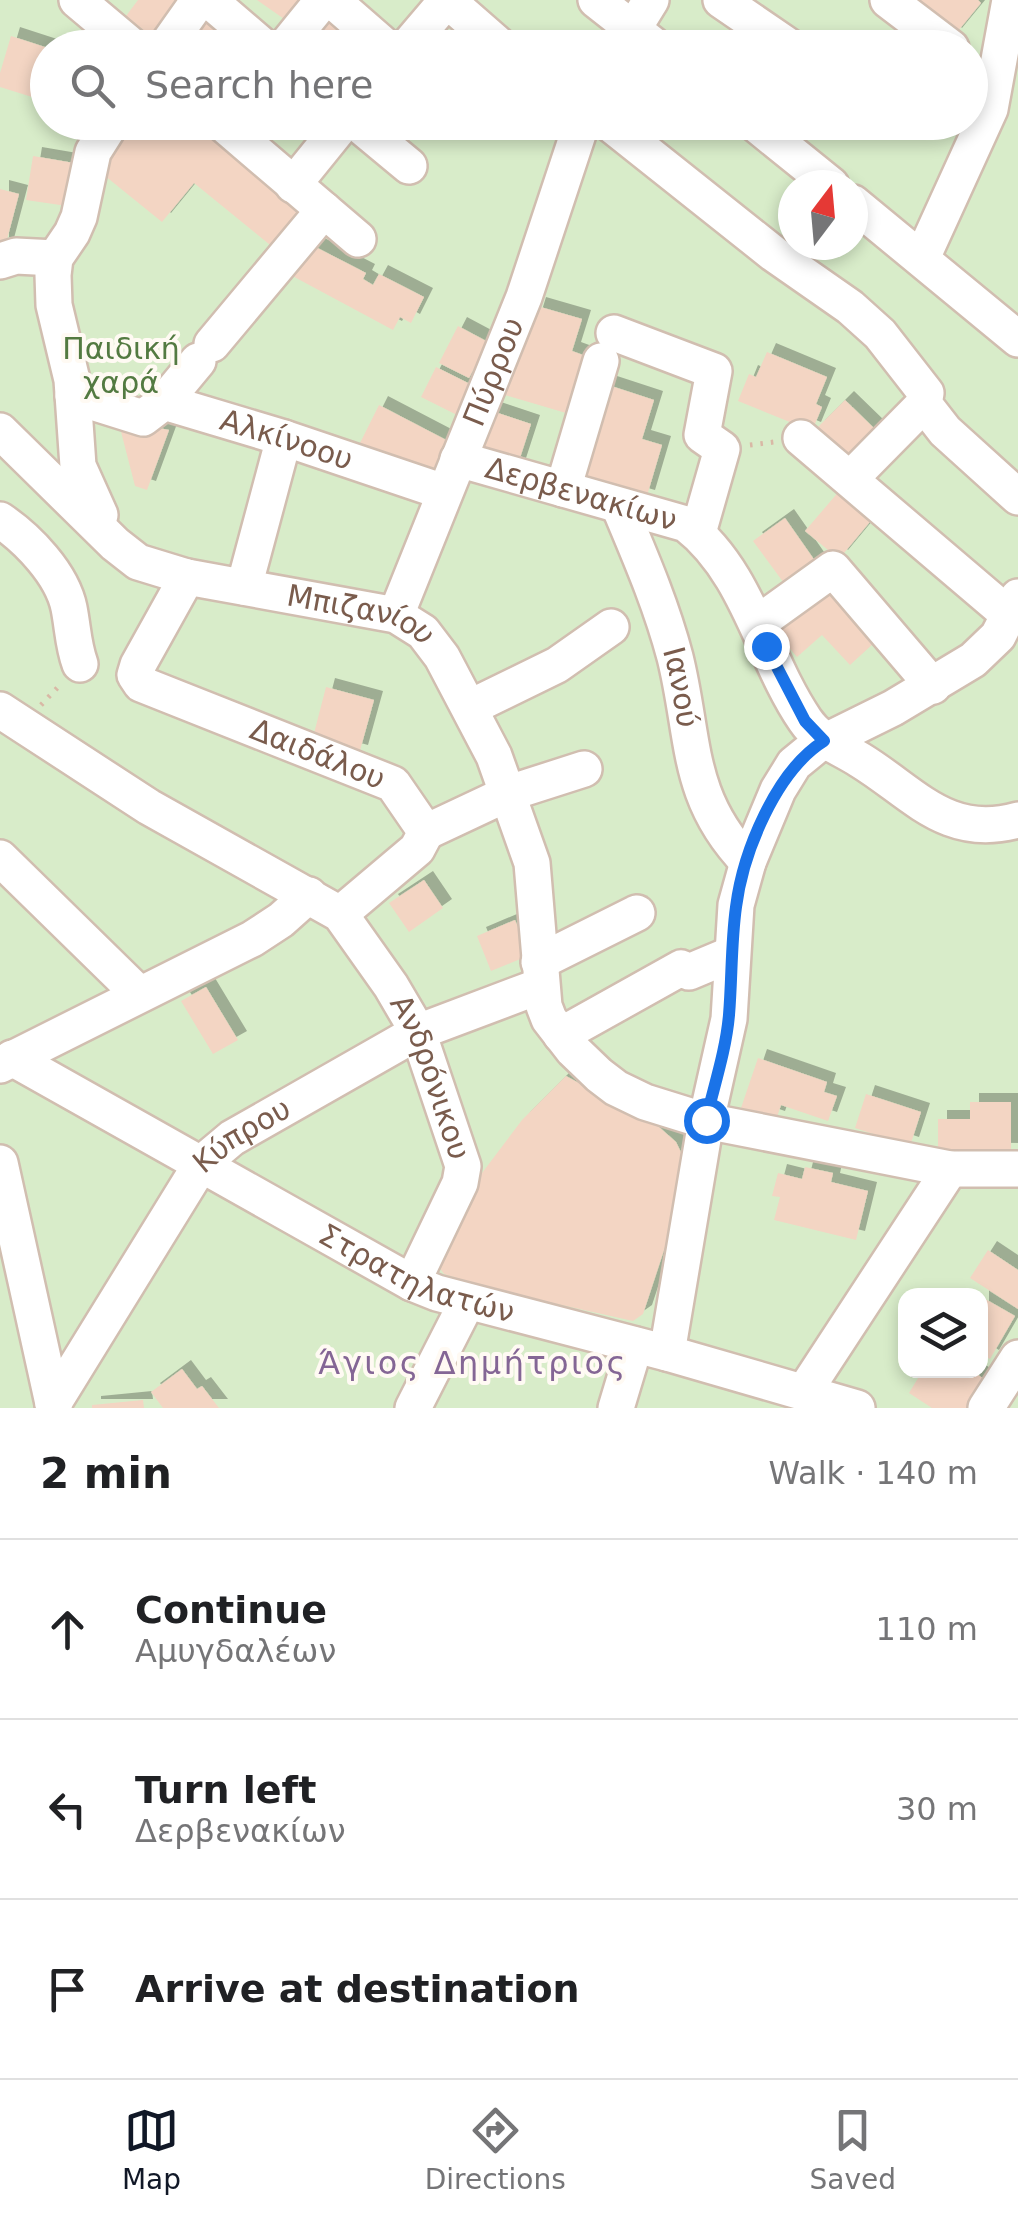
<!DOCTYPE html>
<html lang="en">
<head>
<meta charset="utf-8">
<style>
	body { margin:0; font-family:"DejaVu Sans",sans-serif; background:#f2f2f2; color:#202124 }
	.controls { position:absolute; right:30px; bottom:30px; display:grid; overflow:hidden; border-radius:20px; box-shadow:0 5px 15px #0003 }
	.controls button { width:90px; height:90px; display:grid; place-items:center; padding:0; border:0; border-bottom:2px solid #e0e0e0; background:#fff; color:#202124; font:50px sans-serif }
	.compass { position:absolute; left:778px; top:170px; width:90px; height:90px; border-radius:50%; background:#fff; box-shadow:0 5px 15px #0003; rotate:16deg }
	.stop { position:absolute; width:30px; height:30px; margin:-22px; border:8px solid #1a73e8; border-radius:50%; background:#fff }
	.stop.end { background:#1a73e8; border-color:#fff; box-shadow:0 2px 10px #0008 }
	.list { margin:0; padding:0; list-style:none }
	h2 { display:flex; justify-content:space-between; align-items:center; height:130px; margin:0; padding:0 40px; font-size:42px }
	h2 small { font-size:32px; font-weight:400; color:#757577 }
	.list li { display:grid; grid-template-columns:65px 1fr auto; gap:30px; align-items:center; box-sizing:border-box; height:180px; padding:0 40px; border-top:2px solid #e0e0e0 }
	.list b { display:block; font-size:38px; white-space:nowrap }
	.list p { margin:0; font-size:32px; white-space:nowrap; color:#757577 }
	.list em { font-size:32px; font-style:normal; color:#757577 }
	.icon { flex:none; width:55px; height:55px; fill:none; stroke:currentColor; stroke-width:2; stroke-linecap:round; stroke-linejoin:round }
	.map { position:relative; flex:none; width:1018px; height:1408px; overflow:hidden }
	.search { position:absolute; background:#fff; box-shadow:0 5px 15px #0003; left:30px; right:30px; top:30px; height:110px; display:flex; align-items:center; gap:25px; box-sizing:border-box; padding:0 35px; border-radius:55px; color:#757577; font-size:38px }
	.sheet { height:670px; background:#fff }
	nav { display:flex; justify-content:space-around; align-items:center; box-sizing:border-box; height:140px; border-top:2px solid #e0e0e0; background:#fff; font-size:28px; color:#757577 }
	nav a { display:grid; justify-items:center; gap:5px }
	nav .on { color:#111827 }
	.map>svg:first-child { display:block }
	.green { fill:#d8ecc9; fill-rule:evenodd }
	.building { fill:#f3d5c3; filter:url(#shadow) }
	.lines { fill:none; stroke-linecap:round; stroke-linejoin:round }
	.minor-casing { stroke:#d1beb0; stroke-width:40 }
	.path { stroke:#d9b8a5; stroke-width:5; stroke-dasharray:2.5 8; stroke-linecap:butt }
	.minor { stroke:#fff; stroke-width:35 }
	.route { stroke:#1a73e8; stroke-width:12 }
	.labels { text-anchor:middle; stroke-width:8; stroke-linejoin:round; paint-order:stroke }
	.park-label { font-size:30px; fill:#537a41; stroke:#fffaf3 }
	.street-label { font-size:30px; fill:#7a5c4d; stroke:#fffaf3 }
	.neighbourhood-label { font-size:32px; letter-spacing:2.5px; fill:#846695; stroke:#fffaf3 }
</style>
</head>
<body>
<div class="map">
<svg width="1018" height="1408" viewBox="0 0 1018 1408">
	<defs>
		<filter id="shadow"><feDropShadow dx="9" dy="-9" stdDeviation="0" flood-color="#0004"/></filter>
	</defs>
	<rect width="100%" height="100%" fill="#fdf6ec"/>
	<!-- green -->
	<path class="green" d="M 0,0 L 1018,0 L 1018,1408 L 0,1408 ZM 48,48 L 970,48 L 970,122 L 48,122 ZM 793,185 L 853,185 L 853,245 L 793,245 ZM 906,1296 L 980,1296 L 980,1370 L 906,1370 Z"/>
	<!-- building -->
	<path class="building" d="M 138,0 L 181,0 L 152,37 L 126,16 Z
		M 257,0 L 302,0 L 287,21 Z
		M 909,0 L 978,0 L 981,3 L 953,37 Z
		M 317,9 L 370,48 L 309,48 L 296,38 Z
		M 197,10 L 251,48 L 205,48 L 181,31 Z
		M 11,36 L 48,48 L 48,102 L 0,87 L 0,73 Z
		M 130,122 L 196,122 L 311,215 L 280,253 L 194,183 L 162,222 L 94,167 Z
		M 282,122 L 326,122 L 313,143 Z
		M 33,156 L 74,163 L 67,206 L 26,200 Z
		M 0,189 L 19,194 L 5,247 L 0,246 Z
		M 302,240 L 366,273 L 363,279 L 373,285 L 379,274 L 424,297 L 411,323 L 400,317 L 393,330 L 285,272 Z
		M 537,306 L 582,319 L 572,351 L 583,355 L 566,413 L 505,395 L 518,351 L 523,352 Z
		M 458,326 L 488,342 L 469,378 L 439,363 Z
		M 767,352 L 827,377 L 816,404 L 822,407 L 812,431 L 738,401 L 749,374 L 756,377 Z
		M 436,367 L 474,386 L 459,416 L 421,397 Z
		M 599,382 L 654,400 L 642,439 L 662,445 L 646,499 L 572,478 Z
		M 845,400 L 877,431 L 849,460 L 816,429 Z
		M 379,405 L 450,442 L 431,481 L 359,445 Z
		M 486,409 L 531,424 L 517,467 L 472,453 Z
		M 118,420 L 169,430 L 147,490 L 135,486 Z
		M 841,489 L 874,517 L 839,559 L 805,531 Z
		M 785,518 L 820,568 L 789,590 L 753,541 Z
		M 826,581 L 851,608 L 846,612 L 874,643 L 850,665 L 822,635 L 797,657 L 776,633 Z
		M 326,687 L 374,700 L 359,754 L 312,741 Z
		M 424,880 L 443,908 L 409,932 L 389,903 Z
		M 515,920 L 530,955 L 491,971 L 477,936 Z
		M 206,987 L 238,1040 L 213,1054 L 181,1001 Z
		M 758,1058 L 827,1082 L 824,1092 L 837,1096 L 828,1121 L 781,1105 L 776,1120 L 741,1108 Z
		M 566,1076 L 659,1127 L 676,1142 L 690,1171 L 643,1314 L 633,1321 L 495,1290 L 444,1274 L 436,1263 L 482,1173 L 522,1120 Z
		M 866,1094 L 921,1112 L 910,1146 L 855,1128 Z
		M 970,1102 L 1011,1102 L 1011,1152 L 938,1151 L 938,1119 L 970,1119 Z
		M 805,1167 L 833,1173 L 831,1182 L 868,1191 L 856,1240 L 774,1220 L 780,1197 L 772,1196 L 778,1173 L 802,1179 Z
		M 988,1250 L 1018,1270 L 1018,1309 L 970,1278 Z
		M 980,1296 L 1015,1316 L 990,1359 L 980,1353 Z
		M 182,1369 L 197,1389 L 202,1386 L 219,1408 L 163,1408 L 151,1392 Z
		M 923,1370 L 971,1370 L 984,1379 L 966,1408 L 932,1408 L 909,1393 Z
		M 143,1400 L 144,1408 L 92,1408 L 92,1405 Z"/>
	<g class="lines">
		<defs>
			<g id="minor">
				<path d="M 77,0 L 134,48"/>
				<path d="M 209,0 L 265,48"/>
				<path d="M 332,0 L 387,48"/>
				<path d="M 596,0 L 657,48"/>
				<path d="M 721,0 L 791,48"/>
				<path d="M 888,0 L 951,48"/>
				<path d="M 622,47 L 651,0"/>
				<path d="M 165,48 L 199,0"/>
				<path d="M 284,48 L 323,0"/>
				<path d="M 406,48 L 447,0 L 502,48"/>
				<path d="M 221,122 L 358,239"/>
				<path d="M 356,122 L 409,166"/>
				<path d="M 608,122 L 774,254 L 850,307 L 880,334 L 926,393 L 924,404 L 945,431 L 1018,497"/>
				<path d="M 753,122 L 831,185"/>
				<path d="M 293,185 L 344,122"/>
				<path d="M 853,203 L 1018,339"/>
				<path d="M 922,258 L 990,109 L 1010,0"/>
				<path d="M 0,261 L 16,256 L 55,258"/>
				<path d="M 614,333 L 714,371 L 702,435 L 722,449 L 698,533"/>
				<path d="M 212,344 L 324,210"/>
				<path id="s1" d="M 73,396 L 143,418 L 164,402 L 284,438 L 444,492"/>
				<path d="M 164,402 L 198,361"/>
				<path id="s2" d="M 0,431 L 115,544 L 138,562 L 187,577 L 396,615 L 423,632 L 442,657 L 494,756 L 532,863 L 544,1006 L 549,1019 L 573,1050 L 599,1075 L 616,1088 L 645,1102 L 706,1121 L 950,1169 L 1018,1169"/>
				<path d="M 801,438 L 1009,615"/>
				<path id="s3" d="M 458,459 L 686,524 C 749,573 762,657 805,720 C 819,741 840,747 860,760 C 914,793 947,840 1018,820"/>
				<path d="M 851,478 L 924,404"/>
				<path d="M 563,489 L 601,361"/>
				<path id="s4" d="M 619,506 C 640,556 661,604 675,657 C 695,737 685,797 748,862"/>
				<path d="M 100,515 L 78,466 L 72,380 L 54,305 L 53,275 L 55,258 L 72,233 L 79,217 L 93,152 L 112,122"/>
				<path d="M 0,520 C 28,539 62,574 69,608 C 73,628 73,645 80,664"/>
				<path id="s5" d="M 187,577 L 138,665 L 135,675 L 141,684 L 393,784 L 426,832 L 417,849 L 340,914"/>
				<path d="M 244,587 L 284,438"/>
				<path id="s6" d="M 396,615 L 524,297 L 582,122"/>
				<path d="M 758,623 L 833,569 L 933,686"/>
				<path d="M 471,707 L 557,665 L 611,627"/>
				<path id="s7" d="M 0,710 L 149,807 L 340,914 L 391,986 L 418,1032 L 463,1166 L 460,1183 L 412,1283"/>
				<path d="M 426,832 L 509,793 L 584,769"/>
				<path d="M 0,858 L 139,994"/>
				<path d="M 539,962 L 637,913"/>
				<path d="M 561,1035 L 681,968 L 689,972 L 732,954"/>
				<path id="s8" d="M 12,1058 L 412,1283 L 437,1293 L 667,1353 L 857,1408"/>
				<path d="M 0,1065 L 252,939 L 281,920 L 309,895"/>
				<path d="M 0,1163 L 54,1408"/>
				<path d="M 667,1353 L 706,1121 L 729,1019 L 736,905 L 748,862 L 778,790 L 794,764 L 816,746 L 893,708 L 973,660 L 998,636 L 1018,597"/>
				<path d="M 804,1392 L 950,1169"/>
				<path id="s9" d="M 53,1404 L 201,1164 L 232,1138 L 418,1032 L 540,986"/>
				<path d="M 413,1408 L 466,1304"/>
				<path d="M 616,1408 L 635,1345"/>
				<path d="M 986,1408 L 1018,1358"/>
			</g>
		</defs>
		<!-- minor casing -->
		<use href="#minor" class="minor-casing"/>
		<!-- path -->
		<path class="path" d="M 750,445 L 774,442
			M 41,705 L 61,684"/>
		<!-- minor -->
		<use href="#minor" class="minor"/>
	</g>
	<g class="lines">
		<!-- route -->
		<path class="route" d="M 706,1120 C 714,1086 726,1050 729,1015 C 732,979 731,943 736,907 C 743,852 776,771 824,741 L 805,721 L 766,646"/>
	</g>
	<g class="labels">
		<!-- park labels -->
		<g class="park-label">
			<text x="121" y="359">Παιδική<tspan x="121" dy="34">χαρά</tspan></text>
		</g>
		<!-- street labels -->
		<g class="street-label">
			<text dy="10" stroke="none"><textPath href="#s6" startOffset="262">Πύρρου</textPath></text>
			<text dy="10" stroke="none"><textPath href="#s1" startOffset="228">Αλκίνοου</textPath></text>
			<text dy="10" stroke="none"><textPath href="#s3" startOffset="128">Δερβενακίων</textPath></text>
			<text dy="10" stroke="none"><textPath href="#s2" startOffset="420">Μπιζανίου</textPath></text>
			<text dy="10" stroke="none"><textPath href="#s4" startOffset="192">Ιανού</textPath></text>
			<text dy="10" stroke="none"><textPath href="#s5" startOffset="312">Δαιδάλου</textPath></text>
			<text dy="10" stroke="none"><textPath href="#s7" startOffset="585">Ανδρόνικου</textPath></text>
			<text dy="10" stroke="none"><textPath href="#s9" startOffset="332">Κύπρου</textPath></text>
			<text dy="10" stroke="none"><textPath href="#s8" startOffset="460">Στρατηλατών</textPath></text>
		</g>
		<!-- neighbourhood labels -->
		<g class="neighbourhood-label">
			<text x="473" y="1374">Άγιος Δημήτριος</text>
		</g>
	</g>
</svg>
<div class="controls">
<button><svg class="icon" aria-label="layers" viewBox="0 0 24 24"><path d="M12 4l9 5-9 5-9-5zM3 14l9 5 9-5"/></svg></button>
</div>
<svg class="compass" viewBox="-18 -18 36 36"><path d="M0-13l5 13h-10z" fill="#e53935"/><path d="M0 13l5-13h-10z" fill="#757577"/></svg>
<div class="stop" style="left:706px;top:1120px"></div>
<div class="stop end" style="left:766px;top:646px"></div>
<div class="search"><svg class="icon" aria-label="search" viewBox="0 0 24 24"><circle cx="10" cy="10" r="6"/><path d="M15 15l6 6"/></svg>Search here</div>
</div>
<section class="sheet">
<h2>2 min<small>Walk · 140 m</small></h2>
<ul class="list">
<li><svg class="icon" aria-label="ahead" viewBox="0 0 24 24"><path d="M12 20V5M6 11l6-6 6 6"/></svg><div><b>Continue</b><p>Αμυγδαλέων</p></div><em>110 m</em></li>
<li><svg class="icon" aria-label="left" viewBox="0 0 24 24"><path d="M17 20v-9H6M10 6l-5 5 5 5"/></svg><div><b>Turn left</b><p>Δερβενακίων</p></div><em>30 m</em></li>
<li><svg class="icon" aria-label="arrive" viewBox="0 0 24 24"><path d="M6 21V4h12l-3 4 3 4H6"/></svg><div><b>Arrive at destination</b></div></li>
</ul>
</section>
<nav>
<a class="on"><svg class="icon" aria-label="map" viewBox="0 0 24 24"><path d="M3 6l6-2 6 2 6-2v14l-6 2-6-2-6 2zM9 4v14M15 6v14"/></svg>Map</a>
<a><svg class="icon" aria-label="directions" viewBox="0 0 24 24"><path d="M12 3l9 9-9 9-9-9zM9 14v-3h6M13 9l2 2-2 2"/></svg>Directions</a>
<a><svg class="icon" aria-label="saved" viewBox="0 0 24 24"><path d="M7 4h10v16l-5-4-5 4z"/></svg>Saved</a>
</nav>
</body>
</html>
